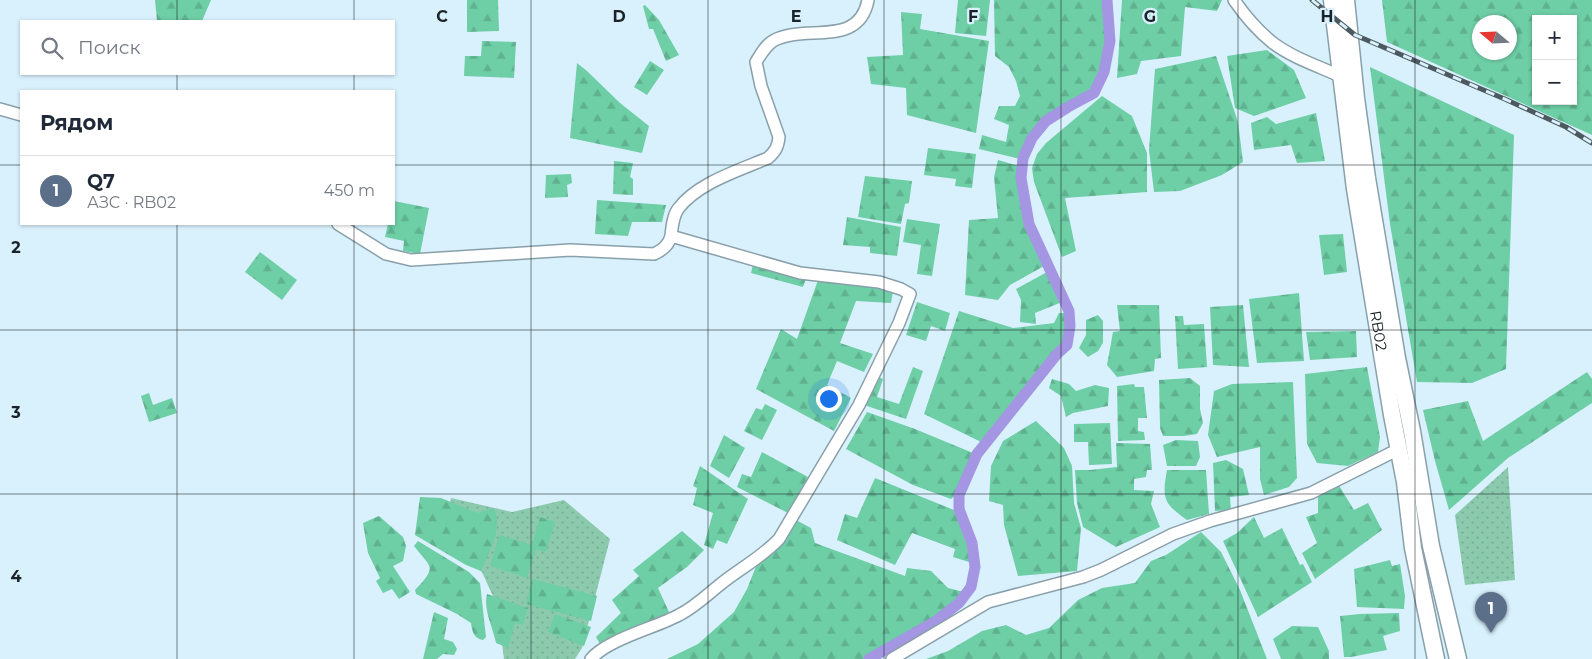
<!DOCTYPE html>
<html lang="ru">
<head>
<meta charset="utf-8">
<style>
	body { margin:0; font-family:Montserrat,sans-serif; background:#f2f2f3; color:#1f2937 }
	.controls { position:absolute; right:15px; top:15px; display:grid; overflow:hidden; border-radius:0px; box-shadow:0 1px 4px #0004 }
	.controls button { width:45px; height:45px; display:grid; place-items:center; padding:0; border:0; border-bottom:1px solid #e0e1e3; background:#fff; color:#1f2937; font:25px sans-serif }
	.compass { position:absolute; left:1472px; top:15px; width:45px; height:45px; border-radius:50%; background:#fff; box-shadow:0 1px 4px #0004; rotate:289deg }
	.you { position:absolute; left:828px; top:398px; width:18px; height:18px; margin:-12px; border:4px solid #fff; border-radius:50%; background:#1a73e8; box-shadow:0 0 0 8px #1a73e833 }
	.badge { display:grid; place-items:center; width:32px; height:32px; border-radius:50%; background:#ea580c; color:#fff; font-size:16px; font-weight:700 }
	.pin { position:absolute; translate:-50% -41px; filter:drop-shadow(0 1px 2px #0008) }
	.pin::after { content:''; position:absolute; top:26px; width:18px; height:15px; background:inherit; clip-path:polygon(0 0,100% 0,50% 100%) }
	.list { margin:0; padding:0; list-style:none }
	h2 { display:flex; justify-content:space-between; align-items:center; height:65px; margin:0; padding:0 20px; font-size:21px }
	h2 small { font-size:16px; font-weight:400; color:#747a83 }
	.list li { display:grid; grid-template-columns:32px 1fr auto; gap:15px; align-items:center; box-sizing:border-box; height:70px; padding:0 20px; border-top:1px solid #e0e1e3 }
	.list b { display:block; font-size:19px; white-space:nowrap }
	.list p { margin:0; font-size:16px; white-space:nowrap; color:#747a83 }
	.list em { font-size:16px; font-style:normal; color:#747a83 }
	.icon { flex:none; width:28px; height:28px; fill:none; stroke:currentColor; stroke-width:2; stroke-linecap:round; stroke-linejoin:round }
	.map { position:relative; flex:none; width:1592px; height:659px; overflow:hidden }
	.search { position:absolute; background:#fff; box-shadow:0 1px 4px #0004; left:20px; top:20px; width:375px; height:55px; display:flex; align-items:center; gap:12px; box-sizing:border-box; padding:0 18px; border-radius:0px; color:#747a83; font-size:19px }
	.panel { position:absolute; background:#fff; box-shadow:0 1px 4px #0004; left:20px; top:90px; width:375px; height:135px; border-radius:0px }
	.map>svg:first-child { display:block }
	.grass { fill:url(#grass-dots) }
	.forest { fill:url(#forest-firs); fill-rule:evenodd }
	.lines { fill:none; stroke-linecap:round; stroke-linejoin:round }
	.canal { stroke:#a496e2; stroke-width:11 }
	.minor-casing { stroke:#89a0aa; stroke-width:14 }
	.highway-casing { stroke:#89a0aa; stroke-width:19 }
	.minor { stroke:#fff; stroke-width:11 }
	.highway { stroke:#fff; stroke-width:16 }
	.rail-casing { stroke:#4c595f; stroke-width:5 }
	.rail { stroke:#d9f1fd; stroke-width:3; stroke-dasharray:9; stroke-linecap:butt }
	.grid { fill:none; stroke:#1a2327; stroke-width:1; stroke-opacity:0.55 }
	.labels { text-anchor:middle; stroke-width:4.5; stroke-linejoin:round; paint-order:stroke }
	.street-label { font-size:15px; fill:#1a2327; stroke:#d9f1fd }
	.grid-label { font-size:16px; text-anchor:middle; font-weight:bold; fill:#1a2327; stroke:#d9f1fd; stroke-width:4.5; stroke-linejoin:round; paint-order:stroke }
</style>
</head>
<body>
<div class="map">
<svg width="1592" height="659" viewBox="0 0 1592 659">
	<defs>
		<pattern id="grass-dots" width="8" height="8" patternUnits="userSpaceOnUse" patternTransform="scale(1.25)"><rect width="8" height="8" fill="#8ccaae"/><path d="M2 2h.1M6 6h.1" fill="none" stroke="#78ad96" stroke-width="1.8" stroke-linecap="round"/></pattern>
		<pattern id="forest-firs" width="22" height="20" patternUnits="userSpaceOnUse" patternTransform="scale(1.25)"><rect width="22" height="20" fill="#6ecea6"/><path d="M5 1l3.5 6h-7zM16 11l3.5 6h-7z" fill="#5fb18f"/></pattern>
	</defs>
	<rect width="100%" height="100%" fill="#d9f1fd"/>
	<!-- grass -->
	<path class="grass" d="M 1508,467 L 1515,580 L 1465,585 L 1455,515 Z
		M 451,498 L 512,512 L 564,500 L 610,539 L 582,648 L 575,659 L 504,659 L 497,605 L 482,572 L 440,544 Z"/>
	<!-- forest -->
	<path class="forest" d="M 155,0 L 211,0 L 202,21 L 157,21 Z
		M 467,0 L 498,0 L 499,31 L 467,32 Z
		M 958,0 L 990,0 L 986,36 L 955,33 Z
		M 994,0 L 1103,0 L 1108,40 L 1102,71 L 1090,91 L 1043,120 L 1030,137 L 1020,159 L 979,149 L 982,135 L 1006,142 L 1009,125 L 994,119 L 999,106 L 1015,106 L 1020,96 L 1016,81 L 1009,67 L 995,56 Z
		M 1122,0 L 1222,0 L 1217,11 L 1185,7 L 1181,56 L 1141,61 L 1137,74 L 1117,78 Z
		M 1382,0 L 1592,0 L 1592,135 L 1387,42 ZM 1536,19 L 1573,19 L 1573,101 L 1536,101 ZM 1510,22 L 1510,52 L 1480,52 L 1480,22 Z
		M 645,5 L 659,20 L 679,55 L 666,61 L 653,29 L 649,29 L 643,6 Z
		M 901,12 L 922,14 L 920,29 L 989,41 L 976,133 L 907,115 L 906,88 L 871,84 L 867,57 L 903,55 Z
		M 482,41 L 516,42 L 514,78 L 464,76 L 465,56 L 481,56 Z
		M 1267,50 L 1294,70 L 1306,98 L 1254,116 L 1235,108 L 1227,56 Z
		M 1216,56 L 1238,122 L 1243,162 L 1222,175 L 1180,191 L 1154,192 L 1149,150 L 1155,69 Z
		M 650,61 L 664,70 L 647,95 L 634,87 Z
		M 577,63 L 587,71 L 620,103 L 649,126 L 642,153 L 570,138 Z
		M 1370,67 L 1514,135 L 1506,369 L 1472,383 L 1417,382 L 1390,224 Z
		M 1102,96 L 1132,116 L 1147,153 L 1147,192 L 1065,198 L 1076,251 L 1062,257 L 1034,182 L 1032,168 L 1037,154 L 1046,143 Z
		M 1316,113 L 1325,161 L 1297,163 L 1291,145 L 1254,150 L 1251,123 L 1267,117 L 1276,124 Z
		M 928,148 L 976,154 L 972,188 L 955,186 L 956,179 L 924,175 Z
		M 998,160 L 1019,166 C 1018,203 1029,232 1044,266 L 1010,285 L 998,300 L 965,295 L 969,220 L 998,218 L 994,177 Z
		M 614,161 L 633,163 L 630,177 L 633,179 L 633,195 L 613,194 Z
		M 571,174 L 572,183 L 567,185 L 568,197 L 545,198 L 546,175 Z
		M 865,176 L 912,181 L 909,203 L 905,204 L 901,224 L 858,217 Z
		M 597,200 L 666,205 L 662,222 L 632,222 L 628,236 L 595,234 Z
		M 394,201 L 429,208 L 420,254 L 403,251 L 404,241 L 385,237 L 388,224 L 394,224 Z
		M 847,217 L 901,227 L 897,256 L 870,253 L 870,247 L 843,245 Z
		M 907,219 L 940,224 L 932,276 L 917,274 L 921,245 L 903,242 Z
		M 1343,234 L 1347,272 L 1324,275 L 1319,235 Z
		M 260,252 L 297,280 L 282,300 L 245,272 Z
		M 753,264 L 807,276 L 803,287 L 751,273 Z
		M 1049,271 L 1062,302 L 1035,313 L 1036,324 L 1020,322 L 1021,300 L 1016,289 Z
		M 818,280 L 861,284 L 893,291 L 891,303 L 856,301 L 840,343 L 873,354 L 864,372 L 837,361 L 827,385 L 851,398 L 834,431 L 756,389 L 781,329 L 797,339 Z
		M 1299,293 L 1304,361 L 1257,363 L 1249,299 Z
		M 917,302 L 950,313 L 945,331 L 931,326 L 926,341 L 906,335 Z
		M 1117,305 L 1159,305 L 1161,358 L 1155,359 L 1154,371 L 1117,377 L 1107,365 L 1113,332 L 1120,331 Z
		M 1243,305 L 1249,367 L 1213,365 L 1210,307 Z
		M 959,311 L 1013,328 L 1054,323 L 1059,313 L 1065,313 L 1068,316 C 1069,333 1068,341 1056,353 L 995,429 L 981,442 L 924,414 Z
		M 1098,315 L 1103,321 L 1103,343 L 1098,351 L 1088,357 L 1079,348 L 1086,335 L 1086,320 Z
		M 1175,316 L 1183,316 L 1184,325 L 1204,324 L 1207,367 L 1178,369 Z
		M 1356,331 L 1357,357 L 1310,360 L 1306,332 Z
		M 913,367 L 923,371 L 906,419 L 864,405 L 874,375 L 883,379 L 877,397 L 899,404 Z
		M 1367,367 L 1380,437 L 1378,452 L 1348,466 L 1317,463 L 1307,444 L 1305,374 Z
		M 1587,372 L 1592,379 L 1592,403 L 1508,458 L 1449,510 L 1435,461 L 1423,410 L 1468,401 L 1483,441 Z
		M 1190,378 L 1200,386 L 1200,409 L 1203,423 L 1197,434 L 1184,436 L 1163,436 L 1160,428 L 1159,380 Z
		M 1052,379 L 1069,384 L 1076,391 L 1095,385 L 1109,388 L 1108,406 L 1073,413 L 1066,417 L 1061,396 L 1049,388 Z
		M 1293,382 L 1297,478 L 1289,487 L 1264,495 L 1260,479 L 1260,447 L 1217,457 L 1208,435 L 1214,391 L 1232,384 Z
		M 1134,384 L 1135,387 L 1144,387 L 1147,418 L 1138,418 L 1138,431 L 1144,432 L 1145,440 L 1118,441 L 1117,386 Z
		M 149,393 L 153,405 L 172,398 L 177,413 L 149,422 L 141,396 Z
		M 765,404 L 777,410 L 762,440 L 744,431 L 756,408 L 762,410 Z
		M 867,412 L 915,429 L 973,453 L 957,494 L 951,499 L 913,485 L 846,449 Z
		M 1036,421 L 1064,448 L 1072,466 L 1074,503 L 1081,528 L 1077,571 L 1018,576 L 1004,525 L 1003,505 L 989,501 L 991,466 L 1003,441 Z
		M 1110,423 L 1112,464 L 1089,465 L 1088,442 L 1074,442 L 1074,424 Z
		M 724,435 L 745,448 L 729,478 L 710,466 Z
		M 1176,440 L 1198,441 L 1200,457 L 1196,466 L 1167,466 L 1163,445 Z
		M 1116,443 L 1150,444 L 1152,470 L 1147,470 L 1146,477 L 1134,479 L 1134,490 L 1154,491 L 1151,504 L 1160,527 L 1116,547 L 1083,527 L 1077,503 L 1075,470 L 1090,470 L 1117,467 Z
		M 762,452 L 808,477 L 788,513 L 737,487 L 742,474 L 751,477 Z
		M 1226,460 L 1243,469 L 1249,495 L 1230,497 L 1231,510 L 1215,511 L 1213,463 Z
		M 700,466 L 748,499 L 727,544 L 717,540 L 713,549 L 704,545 L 713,513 L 693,505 L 697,488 L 693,486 Z
		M 1167,470 L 1206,470 L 1209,514 L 1187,520 C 1163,503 1162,498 1167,470 Z
		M 875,478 L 954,510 L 969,549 L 969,562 L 953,557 L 955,549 L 912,533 L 895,565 L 837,540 L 845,514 L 857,518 Z
		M 1338,484 L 1354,510 L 1368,503 L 1382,530 L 1315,579 L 1302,553 L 1317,543 L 1306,517 L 1318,513 L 1318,493 Z
		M 420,497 L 441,498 L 478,513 L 494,508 C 503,529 490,551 481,571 L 466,565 L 415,535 Z
		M 379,516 L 403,537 L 406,546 L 403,561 L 393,566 L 410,592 L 399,599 L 392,589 L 383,593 L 376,581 L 380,578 L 368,553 L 363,523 Z
		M 540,517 L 555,522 L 546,552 L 536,549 L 527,578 L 490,566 L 499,535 L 532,545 Z
		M 1254,517 L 1264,538 L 1282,528 L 1300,565 L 1303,564 L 1312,582 L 1258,617 L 1223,541 L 1237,533 Z
		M 794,519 L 811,528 L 815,543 L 905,576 L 907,568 L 931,571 L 948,588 L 964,592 L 957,602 L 934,619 L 864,659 L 667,659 L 698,644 L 734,612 L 747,589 L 757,564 Z
		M 682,531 L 704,550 L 687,567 L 658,588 L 669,612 L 602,647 L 596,637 L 621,613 L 612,600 L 639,576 L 633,570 Z
		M 1201,532 L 1221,552 L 1240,590 L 1267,659 L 926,659 L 948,651 L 982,631 L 1006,625 L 1026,635 L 1049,628 L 1078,600 L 1102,588 L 1135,583 L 1151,561 L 1166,555 Z
		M 418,541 L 469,572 L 480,583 L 486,637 L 483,640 C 474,639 472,631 471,623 L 457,614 L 416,594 L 415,590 C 438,566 431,568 414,546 Z
		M 1390,560 L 1392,566 L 1400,564 L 1405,596 L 1404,609 L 1357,607 L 1354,569 Z
		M 532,579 L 597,596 L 591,621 L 526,604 Z
		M 487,594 L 528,608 L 523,625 L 515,623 L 508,648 L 496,643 C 493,628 483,609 487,594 Z
		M 434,612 L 448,618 L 444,639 L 453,642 L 457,649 L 454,655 L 443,654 L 437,659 L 423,659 Z
		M 1399,613 L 1400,631 L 1383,636 L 1387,650 L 1351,657 L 1344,657 L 1340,616 L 1360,614 Z
		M 555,614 L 591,627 L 584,646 L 548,632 Z
		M 1292,626 L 1318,627 L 1329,651 L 1329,659 L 1281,659 L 1273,639 Z"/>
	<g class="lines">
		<!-- canal -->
		<path class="canal" d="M 869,659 L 936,621 L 959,603 L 971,587 L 975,567 L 972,543 L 959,509 L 959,495 L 977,454 L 1057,354 L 1067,345 L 1070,326 L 1069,311 L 1029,224 L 1021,178 L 1023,158 L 1032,138 L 1046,121 L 1068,107 L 1094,93 L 1104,72 L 1110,41 L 1107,0"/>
		<defs>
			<path id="minor" d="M 1234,0 C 1245,16 1258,31 1273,43 C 1293,58 1318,66 1340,76
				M 0,109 L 21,115
				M 338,224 L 386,254 L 411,260 L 570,250 L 654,254 C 663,250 669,245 671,236
				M 591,659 C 608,639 655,628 679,615 C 695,607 708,594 722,583 C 741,568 762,557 779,539 L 859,405 L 899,323 L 910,294 L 901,289 L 879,282 L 800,273 L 671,236 C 672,227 673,216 678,209 C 697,183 740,170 768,158 C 776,151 778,146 779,137 L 761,86 L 756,62 C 761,54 765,46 773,41 C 804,23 859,49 868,0
				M 892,659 L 988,602 L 1083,577 L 1101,570 L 1173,534 L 1210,521 L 1311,493 L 1399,449"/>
			<g id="highway">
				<path id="s1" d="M 1332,0 L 1355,189 L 1392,415 L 1405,482 L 1413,548 L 1436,659"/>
				<path d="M 1346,0 L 1356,98 L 1367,178 L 1397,358 L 1412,431 L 1431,546 L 1458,659"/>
			</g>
		</defs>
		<!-- minor casing -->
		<use href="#minor" class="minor-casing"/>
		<!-- highway casing -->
		<use href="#highway" class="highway-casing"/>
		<!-- minor -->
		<use href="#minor" class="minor"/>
		<!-- highway -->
		<use href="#highway" class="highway"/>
		<defs>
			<path id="rail" d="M 1312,0 L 1355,35 L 1507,100 L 1566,127 L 1592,143"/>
		</defs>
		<!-- rail casing -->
		<use href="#rail" class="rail-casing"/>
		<!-- rail -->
		<use href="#rail" class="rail"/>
	</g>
	<!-- grid -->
	<path class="grid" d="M 177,0 L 177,21M 354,0 L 354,21M 531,0 L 531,659M 708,0 L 708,659M 884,0 L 884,659M 1061,0 L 1061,659M 1238,0 L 1238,659M 1415,0 L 1415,659M 177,74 L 177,91M 354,74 L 354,91M 0,165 L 21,165M 394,165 L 1592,165M 177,224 L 177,659M 354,224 L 354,659M 0,330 L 1592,330M 0,494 L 1592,494"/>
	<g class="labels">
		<!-- street labels -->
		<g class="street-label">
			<text dy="5" stroke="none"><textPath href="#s1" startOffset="334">RB02</textPath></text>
		</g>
	</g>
	<g class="grid-label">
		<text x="442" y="22">C</text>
		<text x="619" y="22">D</text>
		<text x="796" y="22">E</text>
		<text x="973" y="22">F</text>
		<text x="1150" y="22">G</text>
		<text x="1327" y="22">H</text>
		<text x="16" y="253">2</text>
		<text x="16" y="418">3</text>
		<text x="16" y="582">4</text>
	</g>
</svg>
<div class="controls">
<button>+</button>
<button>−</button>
</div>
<svg class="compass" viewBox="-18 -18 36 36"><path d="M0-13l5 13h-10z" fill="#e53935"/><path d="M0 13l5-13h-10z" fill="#747a83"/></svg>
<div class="you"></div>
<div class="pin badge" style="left:1491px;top:633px;background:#5c6f8a">1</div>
<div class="search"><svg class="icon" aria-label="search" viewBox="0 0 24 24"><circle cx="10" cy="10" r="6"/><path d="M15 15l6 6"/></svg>Поиск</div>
<section class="panel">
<h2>Рядом<small></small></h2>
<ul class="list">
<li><span class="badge" style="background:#5c6f8a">1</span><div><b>Q7</b><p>АЗС · RB02</p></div><em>450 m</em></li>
</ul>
</section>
</div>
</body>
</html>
